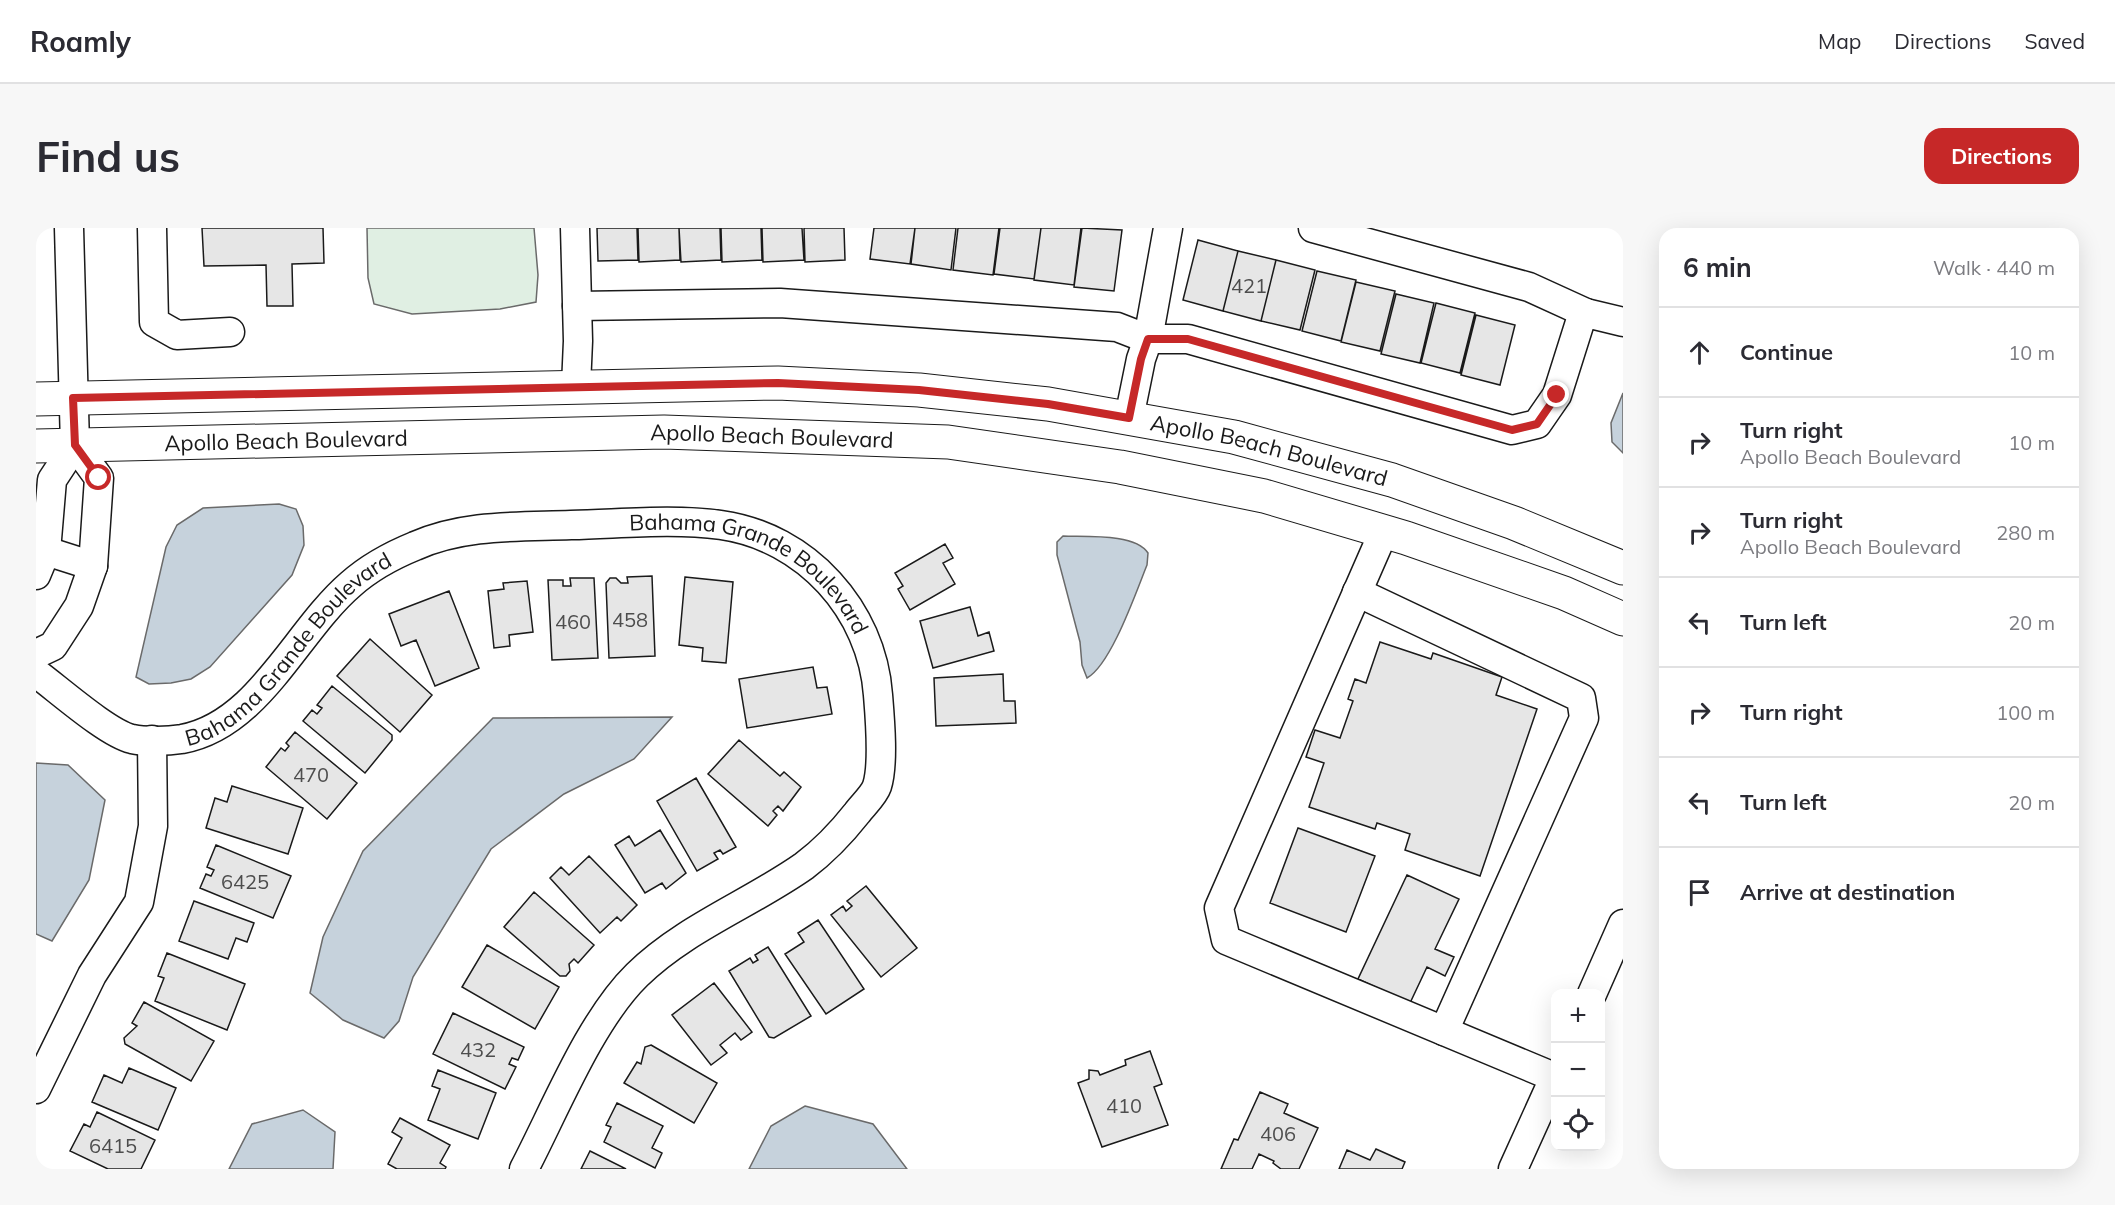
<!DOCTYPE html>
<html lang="en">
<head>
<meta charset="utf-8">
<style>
	body { margin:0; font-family:Mulish,sans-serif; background:#f7f7f7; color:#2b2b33 }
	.controls { position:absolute; right:18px; bottom:18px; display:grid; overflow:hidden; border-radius:12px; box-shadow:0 6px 24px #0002 }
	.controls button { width:54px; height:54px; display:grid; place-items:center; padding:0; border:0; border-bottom:2px solid #e1e1e2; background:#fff; color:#2b2b33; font:30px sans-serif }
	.stop { position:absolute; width:18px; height:18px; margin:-14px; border:4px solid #c62828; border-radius:50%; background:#fff }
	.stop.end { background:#c62828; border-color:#fff; box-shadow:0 2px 6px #0008 }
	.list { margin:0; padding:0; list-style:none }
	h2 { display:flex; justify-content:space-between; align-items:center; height:78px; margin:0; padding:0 24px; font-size:26px }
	h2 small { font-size:20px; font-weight:400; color:#7c7c81 }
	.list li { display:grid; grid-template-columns:39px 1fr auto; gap:18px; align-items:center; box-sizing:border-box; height:90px; padding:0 24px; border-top:2px solid #e1e1e2 }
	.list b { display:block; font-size:22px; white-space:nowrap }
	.list p { margin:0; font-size:20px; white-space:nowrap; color:#7c7c81 }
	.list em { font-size:20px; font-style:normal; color:#7c7c81 }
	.icon { flex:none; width:33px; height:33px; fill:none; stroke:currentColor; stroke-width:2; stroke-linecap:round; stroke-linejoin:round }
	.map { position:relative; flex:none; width:1587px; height:941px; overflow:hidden; border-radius:18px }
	header { display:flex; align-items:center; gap:36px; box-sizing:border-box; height:84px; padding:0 30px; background:#fff; border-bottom:2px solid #e1e1e2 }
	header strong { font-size:28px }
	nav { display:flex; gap:33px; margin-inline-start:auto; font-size:21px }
	.intro { display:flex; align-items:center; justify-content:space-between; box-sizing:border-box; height:144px; padding:0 36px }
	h1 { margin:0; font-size:42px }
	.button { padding:15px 27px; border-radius:18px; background:#c62828; color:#fff; font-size:21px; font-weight:700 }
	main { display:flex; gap:36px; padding:0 36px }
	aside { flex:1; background:#fff; border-radius:18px; box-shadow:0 6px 24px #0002 }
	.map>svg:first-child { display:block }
	.green { fill:#e0efe3; stroke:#6a6a6a; stroke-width:1.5 }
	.water { fill:#c6d2dc; stroke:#6a6a6a; stroke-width:1.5 }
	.building { fill:#e6e6e6; stroke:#1a1a1a; stroke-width:1.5 }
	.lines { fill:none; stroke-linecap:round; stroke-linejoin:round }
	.minor-casing { stroke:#1a1a1a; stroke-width:31 }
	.major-casing { stroke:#1a1a1a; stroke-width:35 }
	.minor { stroke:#fff; stroke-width:28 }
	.major { stroke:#fff; stroke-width:33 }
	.route { stroke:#c62828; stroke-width:8 }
	.labels { text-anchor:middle; stroke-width:4.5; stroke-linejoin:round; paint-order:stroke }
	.number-label { font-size:20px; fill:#4d4d4d }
	.street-label { font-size:22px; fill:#1a1a1a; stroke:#fff }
</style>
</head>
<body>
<header>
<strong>Roamly</strong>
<nav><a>Map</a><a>Directions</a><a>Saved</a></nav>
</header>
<div class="intro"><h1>Find us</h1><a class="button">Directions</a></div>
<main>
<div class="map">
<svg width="1587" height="941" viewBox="0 0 1587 941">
	<rect width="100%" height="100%" fill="#fff"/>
	<!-- green -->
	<path class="green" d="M 331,0 L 498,0 L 502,47 L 500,74 L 464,81 L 376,86 L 338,76 L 332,50 Z"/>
	<!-- water -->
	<path class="water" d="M 1587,165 L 1587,225 L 1576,214 L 1575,195 Z
		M 243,276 L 260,281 L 267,298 L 268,317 L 256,347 L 174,439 L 155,451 L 135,455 L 113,456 L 100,449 L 130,319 L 141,297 L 167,280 Z
		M 1027,308 C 1049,309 1099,305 1112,325 L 1111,337 C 1100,364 1075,437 1051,450 L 1046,437 L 1044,414 L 1021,327 L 1021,314 Z
		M 636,489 L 598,531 L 528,566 L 455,621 L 377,749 L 363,793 L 348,810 L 307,792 L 274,765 L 287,709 L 327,623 L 457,490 Z
		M 0,535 L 32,537 L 69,572 L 53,652 L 16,713 L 0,706 Z
		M 769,878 L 837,896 L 871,941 L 713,941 L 735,898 Z
		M 267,882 L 299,904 L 297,941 L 193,941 L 216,896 Z"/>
	<!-- building -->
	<path class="building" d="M 166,0 L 287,0 L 288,35 L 256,36 L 257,78 L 231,78 L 230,37 L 168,38 Z
		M 561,0 L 601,0 L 602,32 L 562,33 Z
		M 602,0 L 643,0 L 644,32 L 603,34 Z
		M 643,0 L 684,0 L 685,32 L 645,34 Z
		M 685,0 L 725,0 L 726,32 L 686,34 Z
		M 726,0 L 766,0 L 768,32 L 727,34 Z
		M 768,0 L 808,0 L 809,32 L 769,34 Z
		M 838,0 L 879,0 L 874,36 L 834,31 Z
		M 879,0 L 920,0 L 915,42 L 875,36 Z
		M 922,0 L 963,0 L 957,47 L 917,42 Z
		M 964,0 L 1005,0 L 998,51 L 958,46 Z
		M 1005,0 L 1045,0 L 1038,57 L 998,52 Z
		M 1046,0 L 1086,2 L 1078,63 L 1038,59 Z
		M 1162,12 L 1202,23 L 1187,83 L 1147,72 Z
		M 1202,23 L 1240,32 L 1225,93 L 1187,83 Z
		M 1240,32 L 1279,42 L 1264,102 L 1225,93 Z
		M 1281,43 L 1320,52 L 1305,113 L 1266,103 Z
		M 1320,54 L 1359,63 L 1344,123 L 1305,114 Z
		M 1360,66 L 1398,75 L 1384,135 L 1345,126 Z
		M 1400,75 L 1439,85 L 1424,145 L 1385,135 Z
		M 1440,87 L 1479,97 L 1464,157 L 1425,147 Z
		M 909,316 L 917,330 L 907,335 L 919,356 L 874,382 L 862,361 L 867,358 L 859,345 Z
		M 616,348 L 619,428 L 573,430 L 570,355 L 574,350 L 580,350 L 585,355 L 592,355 L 591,349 Z
		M 649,349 L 697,354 L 690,435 L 666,433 L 667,420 L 643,417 Z
		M 534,350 L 558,350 L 562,430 L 516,432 L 512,352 L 527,352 L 527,358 L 535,358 Z
		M 491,353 L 497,404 L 473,407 L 474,418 L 458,420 L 452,363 L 468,361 L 467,355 Z
		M 413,363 L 443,440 L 399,458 L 380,412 L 365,418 L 353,386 Z
		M 934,379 L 942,408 L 953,404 L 958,423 L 897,440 L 884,393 Z
		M 334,411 L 396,467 L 364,504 L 301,448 Z
		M 1344,414 L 1395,431 L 1397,425 L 1466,449 L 1460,467 L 1501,481 L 1444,648 L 1369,622 L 1374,606 L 1341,595 L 1339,601 L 1273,579 L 1288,535 L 1270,529 L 1279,502 L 1304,510 L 1317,473 L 1312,471 L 1319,451 L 1330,455 Z
		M 777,439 L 781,460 L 791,459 L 796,486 L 711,500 L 703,451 Z
		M 967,446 L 968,473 L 979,473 L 980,495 L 900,498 L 898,450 Z
		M 296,458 L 356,507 L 356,512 L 329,545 L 267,493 L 276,482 L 281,486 L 286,480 L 281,477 Z
		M 259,504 L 321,555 L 291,591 L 230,539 L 245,520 L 249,523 L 253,518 L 250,515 Z
		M 703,512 L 744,548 L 748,544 L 765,559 L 747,583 L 742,578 L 737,583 L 741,587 L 732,598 L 672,546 Z
		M 660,550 L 700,619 L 687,626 L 684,622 L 678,625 L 682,631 L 661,643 L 621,573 Z
		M 196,558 L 267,580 L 252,626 L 170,600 L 179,570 L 191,574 Z
		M 1262,600 L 1339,628 L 1310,704 L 1234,675 Z
		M 624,602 L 650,645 L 630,661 L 626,655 L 609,665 L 579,617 L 593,608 L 599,618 Z
		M 180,617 L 255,648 L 237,690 L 164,660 L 170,646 L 175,648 L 178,642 L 171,639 Z
		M 553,628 L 601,677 L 585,693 L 581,689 L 564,705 L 514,650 L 525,639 L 533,647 Z
		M 1371,647 L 1423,671 L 1399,721 L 1418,729 L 1409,748 L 1391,739 L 1374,775 L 1322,751 Z
		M 830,658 L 881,720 L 845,749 L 795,687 L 807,678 L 810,683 L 816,678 L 811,673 Z
		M 498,664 L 558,717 L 542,735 L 538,731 L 533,736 L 534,743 L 530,748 L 524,748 L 468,699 Z
		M 158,673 L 218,695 L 211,714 L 200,710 L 192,731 L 143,713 Z
		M 782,692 L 828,761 L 790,786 L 749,726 L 768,714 L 762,705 Z
		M 451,717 L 523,759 L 499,801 L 426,759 Z
		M 732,719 L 775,788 L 738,810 L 733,809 L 693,743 L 714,730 L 717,735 L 722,732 L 719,727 Z
		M 131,725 L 209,756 L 191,802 L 119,773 L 128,750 L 122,748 Z
		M 678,755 L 716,804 L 705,812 L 699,805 L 684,817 L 691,825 L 675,837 L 636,787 Z
		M 108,774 L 178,813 L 155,853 L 89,816 L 88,810 L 101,798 L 96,795 Z
		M 417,785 L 488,819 L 482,832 L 476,830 L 473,836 L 480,839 L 469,861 L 397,826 Z
		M 615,817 L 681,855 L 658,895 L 588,855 L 601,834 L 605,836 L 609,819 Z
		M 1114,823 L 1126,856 L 1118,859 L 1132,897 L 1066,919 L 1042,855 L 1053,851 L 1053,842 L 1062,843 L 1064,847 L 1090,837 L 1089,832 Z
		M 93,840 L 140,860 L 122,902 L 56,874 L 68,847 L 86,855 Z
		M 402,842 L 460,865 L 442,911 L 392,892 L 404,861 L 396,858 Z
		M 1224,864 L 1252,876 L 1248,885 L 1282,900 L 1263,941 L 1245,941 L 1237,935 L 1238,933 L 1223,926 L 1216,941 L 1185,941 L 1198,911 L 1202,912 Z
		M 581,875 L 627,898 L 616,920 L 626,925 L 619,940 L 568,914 L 575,899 L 570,897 Z
		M 61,884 L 119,912 L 105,941 L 72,941 L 34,923 L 48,896 L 54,899 Z
		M 364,890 L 414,917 L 404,935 L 410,939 L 409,941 L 361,941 L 352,936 L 366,910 L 356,904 Z
		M 1340,921 L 1369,934 L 1366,941 L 1303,941 L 1311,922 L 1334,932 Z
		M 554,923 L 590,941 L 545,941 Z"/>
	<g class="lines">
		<defs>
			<g id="minor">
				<path d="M 33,0 L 39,217"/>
				<path d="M 116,0 L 118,94 L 141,107 L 194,104"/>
				<path d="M 539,0 L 542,113 L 540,158"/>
				<path d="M 1277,0 L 1493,59 L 1550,85"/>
				<path d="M 541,78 L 744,75 L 1081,99 L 1112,111 L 1132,0"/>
				<path d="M 1093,190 L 1105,131 L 1112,111 L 1152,111 L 1476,202 L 1501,196 L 1521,167 L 1545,91 L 1550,85 L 1587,94"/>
				<path d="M 1348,303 L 1183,680 L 1190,712 L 1518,849"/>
				<path d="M 10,323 L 57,338"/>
				<path d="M 0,347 L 10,323 L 16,252 L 39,217"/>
				<path d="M 1321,364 L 1545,470 L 1548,490 L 1408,803"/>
				<path d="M 0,426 L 17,418 L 43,378 L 57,338 L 63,250 L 39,217"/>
				<path id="s1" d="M 0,445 C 22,461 71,505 96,511 C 110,514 132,513 146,511 C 223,497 260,403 315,356 C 333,340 357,327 379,318 C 428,296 483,299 535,297 C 584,296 636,290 685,297 C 770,309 836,382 842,467 C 844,491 848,536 841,558 C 838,567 827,577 821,585 C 806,604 788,623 768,638 C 714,676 649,700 601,747 C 554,793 519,882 488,941"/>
				<path d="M 1556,766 L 1587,696"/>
				<path d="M 0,861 L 56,747 L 103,674 L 117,598 L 116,512"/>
				<path d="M 1477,941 L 1520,846"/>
			</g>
			<g id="major">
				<path id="s2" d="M 0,171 L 742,155 L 883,162 L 1012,176 L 1198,209 L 1356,252 L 1478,295 L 1587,340"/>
				<path id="s3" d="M 0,218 L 628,204 L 912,214 L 1084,239 L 1228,268 L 1370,310 L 1528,365 L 1587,391"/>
			</g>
		</defs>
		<!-- minor casing -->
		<use href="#minor" class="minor-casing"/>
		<!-- major casing -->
		<use href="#major" class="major-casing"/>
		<!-- minor -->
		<use href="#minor" class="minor"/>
		<!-- major -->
		<use href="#major" class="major"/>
	</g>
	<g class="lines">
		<!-- route -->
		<path class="route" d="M 63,250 L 39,217 L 37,170 L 742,155 L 883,162 L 1012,176 L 1093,190 L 1105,131 L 1112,111 L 1152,111 L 1476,202 L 1501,196 L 1521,167"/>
	</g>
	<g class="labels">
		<!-- number labels -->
		<g class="number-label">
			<text x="1213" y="65">421</text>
			<text x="594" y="399">458</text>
			<text x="537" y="401">460</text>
			<text x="275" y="554">470</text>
			<text x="209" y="661">6425</text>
			<text x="442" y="829">432</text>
			<text x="1088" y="885">410</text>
			<text x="1242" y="913">406</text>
			<text x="77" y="925">6415</text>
		</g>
		<!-- street labels -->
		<g class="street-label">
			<text dy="8" stroke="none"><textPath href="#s3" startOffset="736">Apollo Beach Boulevard</textPath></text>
			<text dy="8" stroke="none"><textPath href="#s3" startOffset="250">Apollo Beach Boulevard</textPath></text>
			<text dy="8" stroke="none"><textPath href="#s2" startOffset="1239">Apollo Beach Boulevard</textPath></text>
			<text dy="8" stroke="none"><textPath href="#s1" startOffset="831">Bahama Grande Boulevard</textPath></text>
			<text dy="8" stroke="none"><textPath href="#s1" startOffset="309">Bahama Grande Boulevard</textPath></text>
		</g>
	</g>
</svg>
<div class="controls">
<button>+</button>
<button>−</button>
<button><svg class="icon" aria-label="locate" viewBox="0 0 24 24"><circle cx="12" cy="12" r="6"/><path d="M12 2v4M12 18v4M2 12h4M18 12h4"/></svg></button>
</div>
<div class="stop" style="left:63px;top:250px"></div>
<div class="stop end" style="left:1521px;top:167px"></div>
</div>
<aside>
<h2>6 min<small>Walk · 440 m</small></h2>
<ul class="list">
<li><svg class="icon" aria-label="ahead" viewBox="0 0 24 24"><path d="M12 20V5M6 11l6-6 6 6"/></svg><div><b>Continue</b></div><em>10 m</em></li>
<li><svg class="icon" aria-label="right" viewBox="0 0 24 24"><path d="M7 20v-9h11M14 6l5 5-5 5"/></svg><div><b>Turn right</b><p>Apollo Beach Boulevard</p></div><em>10 m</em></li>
<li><svg class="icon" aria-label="right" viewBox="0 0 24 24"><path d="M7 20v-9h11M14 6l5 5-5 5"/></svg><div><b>Turn right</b><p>Apollo Beach Boulevard</p></div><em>280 m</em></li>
<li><svg class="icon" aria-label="left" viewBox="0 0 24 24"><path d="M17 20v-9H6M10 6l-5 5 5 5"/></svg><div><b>Turn left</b></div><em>20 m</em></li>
<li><svg class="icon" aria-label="right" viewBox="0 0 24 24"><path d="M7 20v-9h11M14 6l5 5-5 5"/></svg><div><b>Turn right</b></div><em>100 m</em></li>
<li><svg class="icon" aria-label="left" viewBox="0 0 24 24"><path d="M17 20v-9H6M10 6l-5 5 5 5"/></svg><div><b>Turn left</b></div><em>20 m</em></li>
<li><svg class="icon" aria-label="arrive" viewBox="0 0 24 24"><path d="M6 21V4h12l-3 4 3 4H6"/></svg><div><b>Arrive at destination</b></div></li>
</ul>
</aside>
</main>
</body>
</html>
